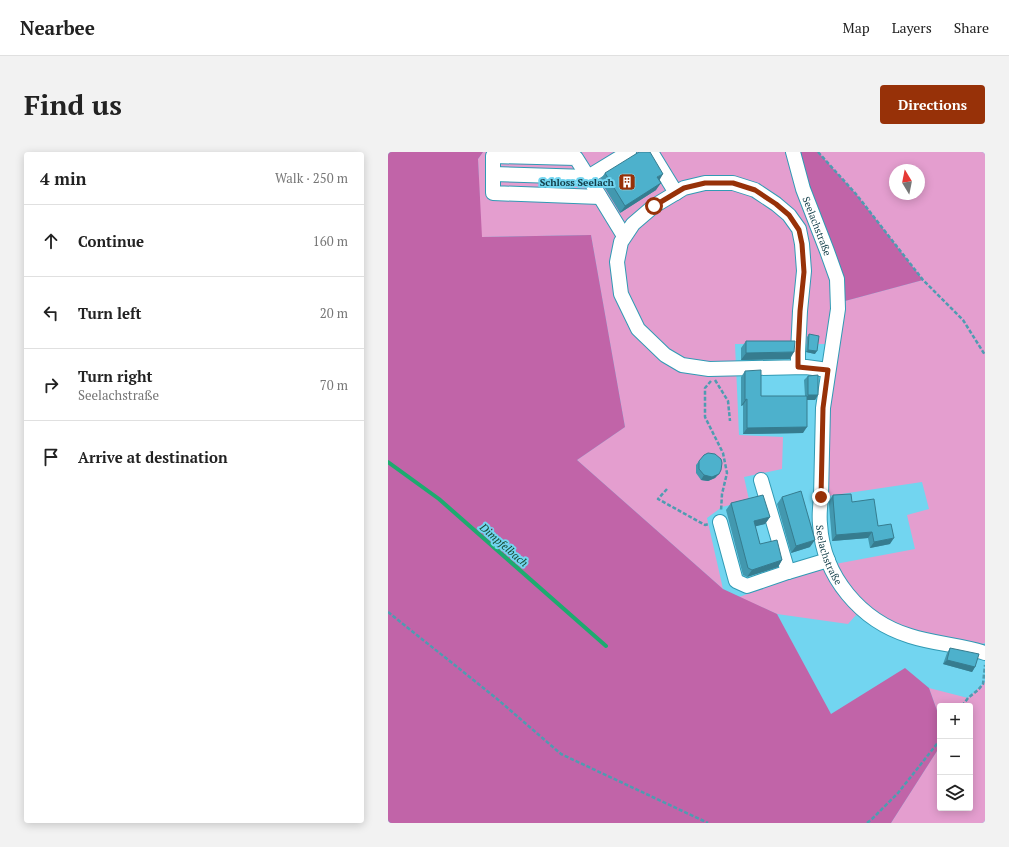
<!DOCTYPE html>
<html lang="en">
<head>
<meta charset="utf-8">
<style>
	body { margin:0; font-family:"PT Serif",serif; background:#f2f2f2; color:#222 }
	.controls { position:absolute; right:12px; bottom:12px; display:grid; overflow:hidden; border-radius:4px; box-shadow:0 2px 10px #0003 }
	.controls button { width:36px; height:36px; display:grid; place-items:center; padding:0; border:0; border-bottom:1px solid #e0e0e0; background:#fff; color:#222; font:20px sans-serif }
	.compass { position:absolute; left:501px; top:12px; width:36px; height:36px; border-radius:50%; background:#fff; box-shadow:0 2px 10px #0003; rotate:350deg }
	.stop { position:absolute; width:12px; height:12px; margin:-9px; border:3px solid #973108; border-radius:50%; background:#fff }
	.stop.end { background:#973108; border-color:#fff; box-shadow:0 1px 4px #0008 }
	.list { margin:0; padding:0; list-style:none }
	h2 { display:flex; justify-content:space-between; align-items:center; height:52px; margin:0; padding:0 16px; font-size:17px }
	h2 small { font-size:13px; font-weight:400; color:#767676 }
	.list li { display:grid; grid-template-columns:26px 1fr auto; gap:12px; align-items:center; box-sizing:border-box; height:72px; padding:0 16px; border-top:1px solid #e0e0e0 }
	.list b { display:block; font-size:15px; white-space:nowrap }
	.list p { margin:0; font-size:13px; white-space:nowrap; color:#767676 }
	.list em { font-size:13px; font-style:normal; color:#767676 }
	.icon { flex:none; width:22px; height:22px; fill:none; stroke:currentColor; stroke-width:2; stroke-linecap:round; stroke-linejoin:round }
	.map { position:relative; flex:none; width:597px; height:671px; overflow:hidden; border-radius:4px }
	header { display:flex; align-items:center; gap:24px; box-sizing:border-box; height:56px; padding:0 20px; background:#fff; border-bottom:1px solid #e0e0e0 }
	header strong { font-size:19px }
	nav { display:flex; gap:22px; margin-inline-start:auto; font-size:14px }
	.intro { display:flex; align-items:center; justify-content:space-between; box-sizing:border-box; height:96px; padding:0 24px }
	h1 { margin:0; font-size:28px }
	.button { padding:10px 18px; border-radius:4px; background:#973108; color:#fff; font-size:14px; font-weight:700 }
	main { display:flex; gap:24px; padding:0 24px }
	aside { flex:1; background:#fff; border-radius:4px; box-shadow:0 2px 10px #0003 }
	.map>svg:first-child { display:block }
	.green { fill:#e49ecf; fill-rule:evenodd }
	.forest { fill:#c164a8 }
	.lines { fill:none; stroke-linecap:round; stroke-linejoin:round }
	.stream { stroke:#1cab6f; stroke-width:4 }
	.minor-casing { stroke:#319ab4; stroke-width:16 }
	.path { stroke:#4e9cb1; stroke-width:2.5; stroke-dasharray:4 2; stroke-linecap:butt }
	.minor { stroke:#fff; stroke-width:14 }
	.wall { fill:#4298af }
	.shaded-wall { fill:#367c8f }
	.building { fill:#4db1cc; stroke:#367c8f }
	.route { stroke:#973108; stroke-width:5 }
	.labels { text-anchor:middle; stroke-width:4; stroke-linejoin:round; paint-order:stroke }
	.poi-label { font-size:10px; font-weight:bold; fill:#133e49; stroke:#72d5f0; text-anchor:end }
	.street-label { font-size:10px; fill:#133e49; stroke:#72d5f0 }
	.water-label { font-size:11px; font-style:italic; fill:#14482f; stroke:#72d5f0 }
</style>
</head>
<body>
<header>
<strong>Nearbee</strong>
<nav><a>Map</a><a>Layers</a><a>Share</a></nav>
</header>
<div class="intro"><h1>Find us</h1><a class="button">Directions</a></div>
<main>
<aside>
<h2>4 min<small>Walk · 250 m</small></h2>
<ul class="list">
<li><svg class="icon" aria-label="ahead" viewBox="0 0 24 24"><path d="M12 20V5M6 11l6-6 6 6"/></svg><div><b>Continue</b></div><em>160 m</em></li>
<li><svg class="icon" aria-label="left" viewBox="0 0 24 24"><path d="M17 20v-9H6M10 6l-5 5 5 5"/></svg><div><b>Turn left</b></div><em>20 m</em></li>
<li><svg class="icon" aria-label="right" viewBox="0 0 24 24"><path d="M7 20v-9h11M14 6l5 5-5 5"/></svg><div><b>Turn right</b><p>Seelachstraße</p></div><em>70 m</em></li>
<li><svg class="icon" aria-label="arrive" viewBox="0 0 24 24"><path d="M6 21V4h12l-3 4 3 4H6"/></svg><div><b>Arrive at destination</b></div></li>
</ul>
</aside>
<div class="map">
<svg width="597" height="671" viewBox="0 0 597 671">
	<rect width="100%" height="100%" fill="#72d5f0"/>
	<!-- green -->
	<path class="green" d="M 95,0 L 397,0 L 422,73 L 445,127 L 445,190 L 457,149 L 535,128 L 468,42 L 430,0 L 597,0 L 597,491 L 582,496 L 524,485 L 468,463 L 460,472 L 389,462 L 351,445 L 442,413 L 527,397 L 519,363 L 541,357 L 534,330 L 433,345 L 444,192 L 347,192 L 351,283 L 395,285 L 394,317 L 356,325 L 361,348 L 334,355 L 319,366 L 335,437 L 189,308 L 237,275 L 203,83 L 93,85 L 90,7 ZM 507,18 L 531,18 L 531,42 L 507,42 Z
		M 597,530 L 597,671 L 503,671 L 549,599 L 552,584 L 552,656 L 582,656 L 582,554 L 552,554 L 552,567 L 541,536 L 580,546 Z"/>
	<!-- forest -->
	<path class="forest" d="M 0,0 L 95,0 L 90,7 L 94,85 L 203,83 L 237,275 L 189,308 L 335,437 L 389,462 L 443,562 L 517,516 L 541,536 L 552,567 L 552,584 L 549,599 L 503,671 L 0,671 Z
		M 401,0 L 430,0 L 468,42 L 535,128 L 457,149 Z"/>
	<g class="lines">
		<!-- stream -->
		<path class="stream" d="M 0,310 L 51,347 L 218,494"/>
		<defs>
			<g id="minor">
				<path d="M 263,0 L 288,41"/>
				<path id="s1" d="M 405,0 L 415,37 L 439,99 L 449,127 L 450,157 L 435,256 L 433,345 C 432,354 431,363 432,372 C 435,425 473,469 522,484 C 547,492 573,493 597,501"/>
				<path d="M 105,22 L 200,25"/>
				<path d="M 200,25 L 188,6 L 105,4 L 105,41 L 212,45"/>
				<path d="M 236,84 L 200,25 L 241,0"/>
				<path d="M 410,215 L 410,200 L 412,159 L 416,119 L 414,92 L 411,77 L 401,63 L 388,52 L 367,38 L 345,31 L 317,31 L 296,36 L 266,54 L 245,72 L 233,90 L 229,110 L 233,142 L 250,177 L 277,203 L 294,213 L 321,217 L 418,215 L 440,218"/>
				<path d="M 373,328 L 400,420 L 440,408"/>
				<path d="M 332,370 L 348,429 L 359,434 L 400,420"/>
			</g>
		</defs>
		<!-- minor casing -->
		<use href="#minor" class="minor-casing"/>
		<!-- path -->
		<path class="path" d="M 430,0 L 468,42 L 535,128 L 575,168 L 597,203
			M 327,228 L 340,249 L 342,269
			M 323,229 L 317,236 L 317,265 L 335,301 L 339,321 L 334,342 L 333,359
			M 279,337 L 270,347 L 317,373 L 321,372
			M 0,460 L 108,546 L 173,602 L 320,671
			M 574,554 L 580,546 L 590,538 L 595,532 L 597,513
			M 479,671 L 484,667 L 510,641 L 552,588"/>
		<!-- minor -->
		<use href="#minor" class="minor"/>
	</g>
	<!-- wall -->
	<path class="wall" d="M 217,21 L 271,28 L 268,38 L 232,61 L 212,28 Z
		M 421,182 L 427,202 L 418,200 L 419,185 Z
		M 358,189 L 402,207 L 353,208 L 353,196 Z
		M 357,219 L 373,244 L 417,244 L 416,228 L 420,224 L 430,243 L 427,248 L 419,248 L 415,281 L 355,282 L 355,253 L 353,254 L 353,225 Z
		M 311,309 L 333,318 L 327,326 L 320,329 L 313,328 L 308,321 L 308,313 Z
		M 445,343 L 464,350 L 490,374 L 502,392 L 482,396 L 480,386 L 444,389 L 441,353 L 441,349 Z
		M 394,345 L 422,395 L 403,401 L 389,352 Z
		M 343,351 L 382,365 L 377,372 L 367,374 L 372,392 L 394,408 L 390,415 L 359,425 L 355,423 L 338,358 Z
		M 562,496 L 587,515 L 584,520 L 555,512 L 559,501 Z"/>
	<!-- shaded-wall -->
	<path class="shaded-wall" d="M 275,22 L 271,29 L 269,25 Z
		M 273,31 L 268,38 L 232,61 L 237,54 Z
		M 420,198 L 429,199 L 427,202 L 418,200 Z
		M 406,200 L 402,207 L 353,208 L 358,201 Z
		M 420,243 L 430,243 L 427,248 L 417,248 Z
		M 359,247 L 355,253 L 353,254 L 357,248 Z
		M 419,275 L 415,281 L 355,282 L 359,276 Z
		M 331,322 L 327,326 L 320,329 L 313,328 L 316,323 Z
		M 382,365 L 377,372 L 361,376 L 366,369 Z
		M 484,380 L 480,386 L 444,389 L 448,383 Z
		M 506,386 L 502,392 L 482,396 L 486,390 Z
		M 427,388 L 422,395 L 403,401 L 408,394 Z
		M 394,408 L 390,415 L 359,425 L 364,418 Z
		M 559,508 L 587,515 L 584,520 L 555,512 Z"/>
	<!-- building -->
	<path class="building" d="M 251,0 L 262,0 L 275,22 L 269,25 L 273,31 L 237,54 L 217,21 Z
		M 421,182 L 431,184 L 429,199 L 420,198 Z
		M 358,189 L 407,189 L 406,200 L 358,201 Z
		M 373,218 L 373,244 L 419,244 L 419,275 L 359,276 L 359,247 L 357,248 L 357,219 Z
		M 430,223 L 430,243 L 420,243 L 420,224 Z
		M 320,301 L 327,302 L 333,307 L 334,311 L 333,318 L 331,322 L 324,325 L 316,323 L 311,317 L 311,309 L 316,303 Z
		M 413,339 L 427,388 L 408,394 L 394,345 Z
		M 463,342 L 464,350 L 486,347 L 490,374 L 503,372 L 506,386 L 486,390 L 484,380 L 448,383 L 445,347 L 445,343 Z
		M 375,343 L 382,365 L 366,369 L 372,392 L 389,388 L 394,408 L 364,418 L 360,416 L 343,351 Z
		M 562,496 L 591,502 L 587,515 L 559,508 Z"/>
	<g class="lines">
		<!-- route -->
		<path class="route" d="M 266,54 L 296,36 L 317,31 L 345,31 L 367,38 L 388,52 L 401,63 L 411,78 L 414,92 L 416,120 L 412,159 L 410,200 L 410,215 L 440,218 L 435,256 L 433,345"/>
	</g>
	<!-- icons -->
	<defs>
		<symbol id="building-square" viewBox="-11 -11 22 22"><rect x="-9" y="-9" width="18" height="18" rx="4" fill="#973108" stroke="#72d5f0"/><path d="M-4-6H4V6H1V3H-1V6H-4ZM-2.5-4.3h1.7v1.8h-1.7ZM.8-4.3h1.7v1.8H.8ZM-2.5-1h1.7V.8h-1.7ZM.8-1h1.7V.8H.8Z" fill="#fff"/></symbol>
	</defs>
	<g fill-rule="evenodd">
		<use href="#building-square" x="229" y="20" width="20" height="20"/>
	</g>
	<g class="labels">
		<!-- poi labels -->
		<g class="poi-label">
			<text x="226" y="34">Schloss Seelach</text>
		</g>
		<!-- street labels -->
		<g class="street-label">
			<text dy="4" stroke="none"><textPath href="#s1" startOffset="78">Seelachstraße</textPath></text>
			<text dy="4" stroke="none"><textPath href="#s1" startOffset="413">Seelachstraße</textPath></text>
		</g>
		<!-- water labels -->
		<g class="water-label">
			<text transform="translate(116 393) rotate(41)" y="4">Dimpfelbach</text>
		</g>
	</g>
</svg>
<div class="controls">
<button>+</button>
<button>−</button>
<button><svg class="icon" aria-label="layers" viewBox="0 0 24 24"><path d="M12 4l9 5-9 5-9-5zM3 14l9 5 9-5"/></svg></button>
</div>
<svg class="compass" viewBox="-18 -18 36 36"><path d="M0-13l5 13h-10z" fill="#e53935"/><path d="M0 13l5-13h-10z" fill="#767676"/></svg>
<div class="stop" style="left:266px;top:54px"></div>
<div class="stop end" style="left:433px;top:345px"></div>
</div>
</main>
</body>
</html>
